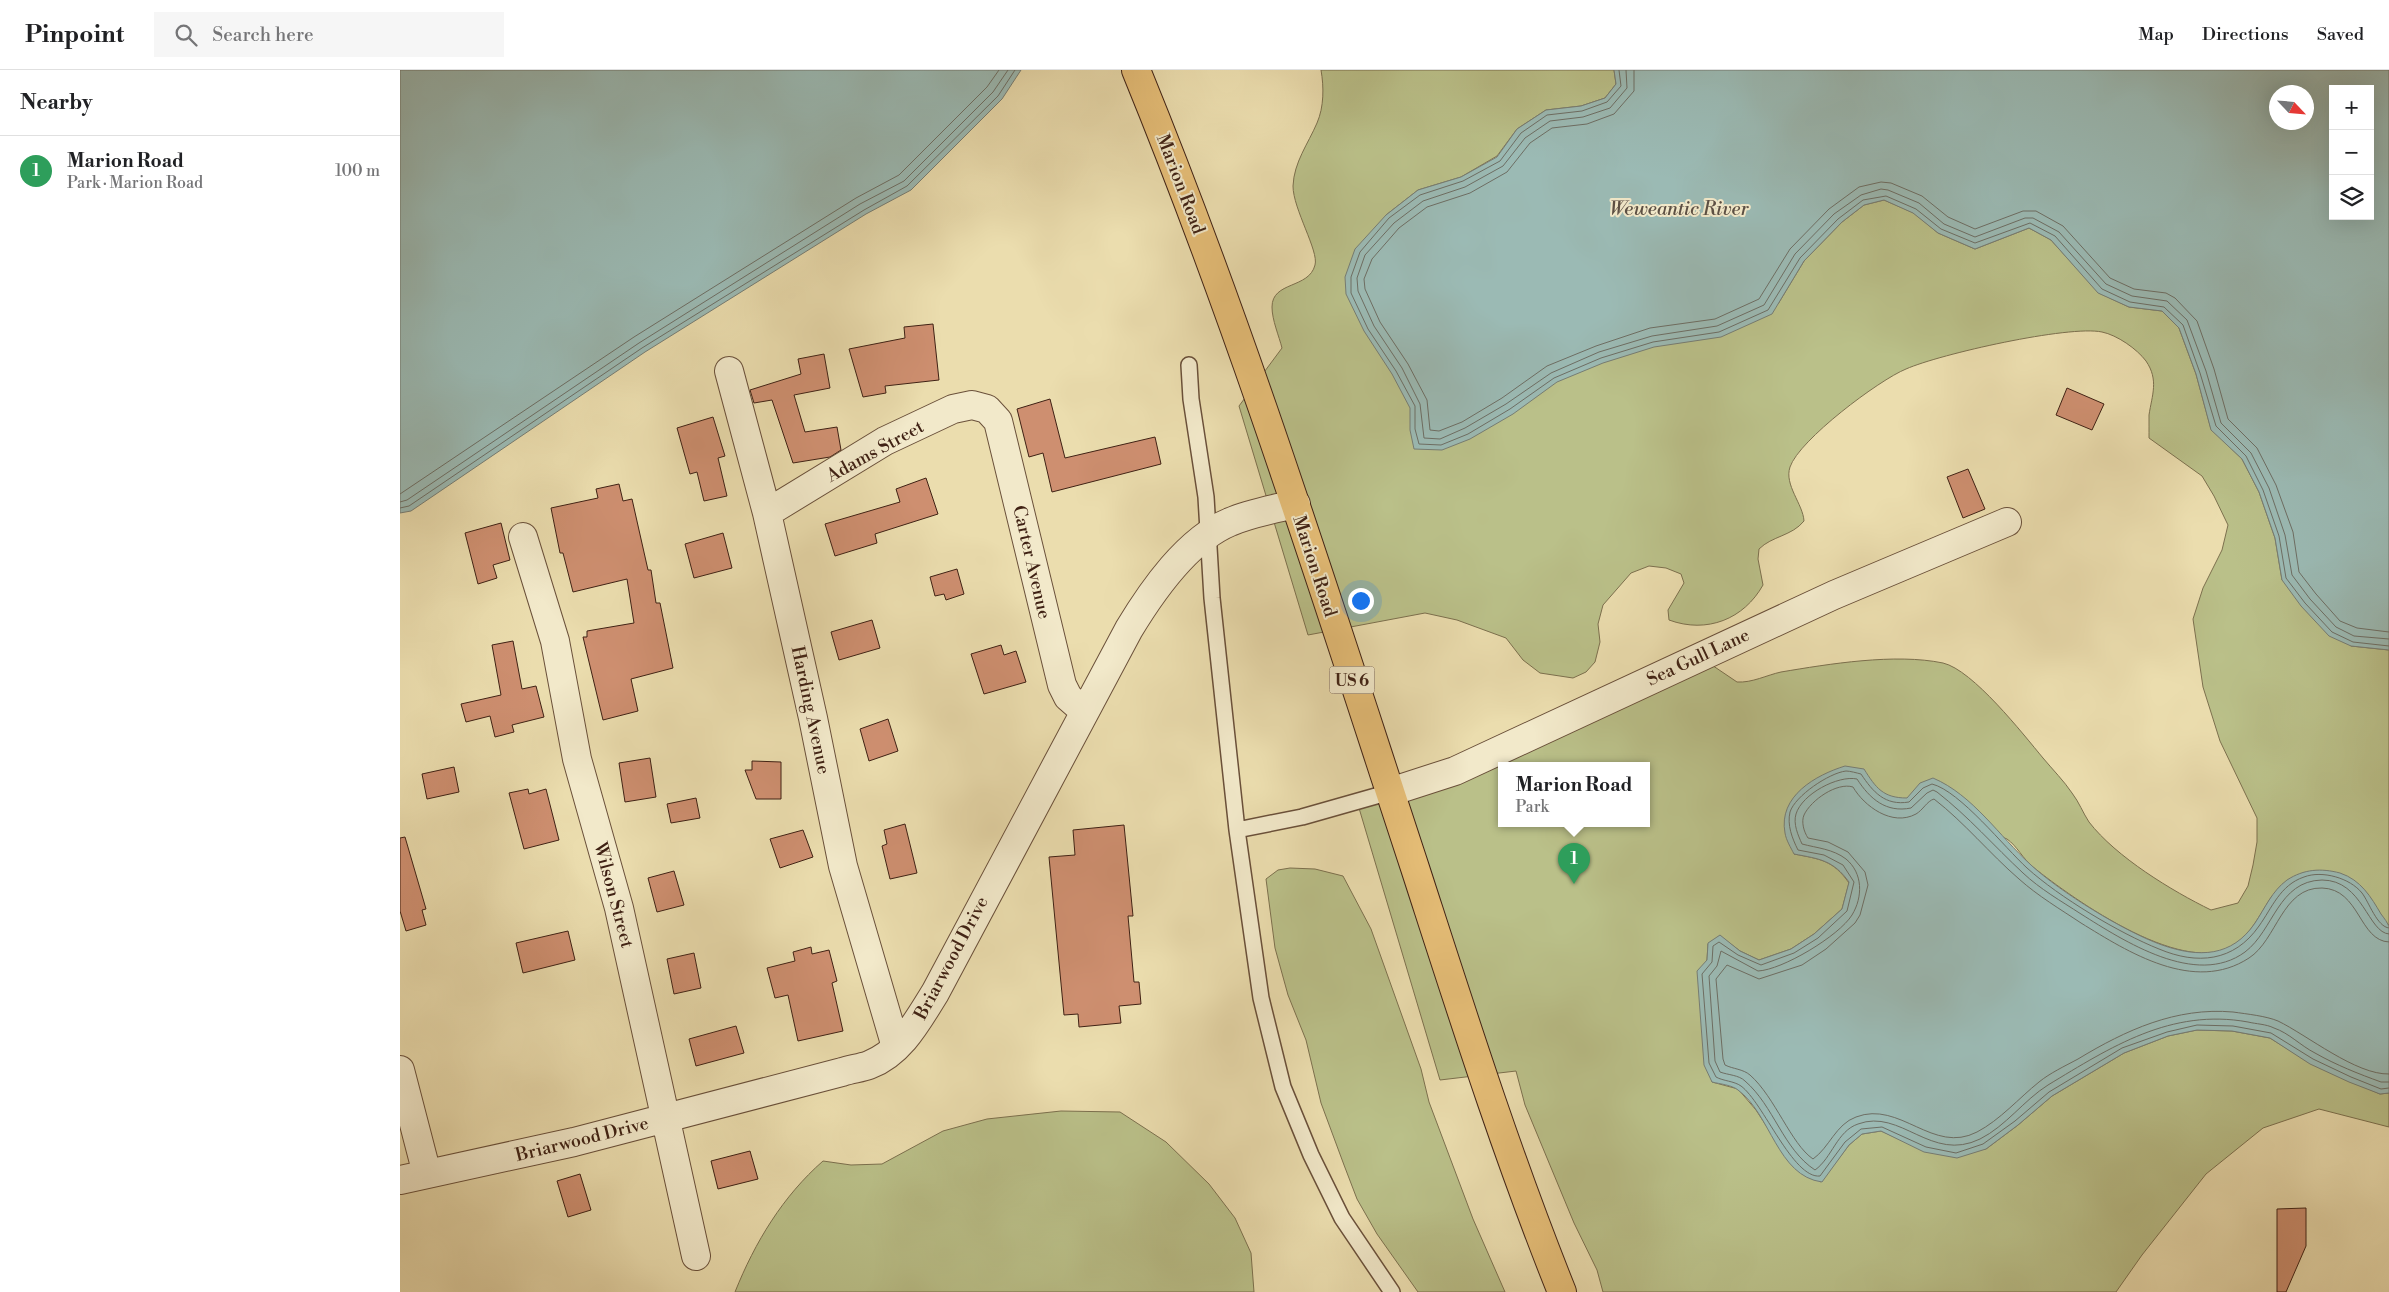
<!DOCTYPE html>
<html lang="en">
<head>
<meta charset="utf-8">
<style>
	body { margin:0; font-family:"Libre Bodoni",serif; background:#f6f6f6; color:#202124 }
	.controls { position:absolute; right:15px; top:15px; display:grid; overflow:hidden; border-radius:0px; box-shadow:0 5px 20px #0002 }
	.controls button { width:45px; height:45px; display:grid; place-items:center; padding:0; border:0; border-bottom:1px solid #e0e0e0; background:#fff; color:#202124; font:25px sans-serif }
	.compass { position:absolute; left:1869px; top:15px; width:45px; height:45px; border-radius:50%; background:#fff; box-shadow:0 5px 20px #0002; rotate:116deg }
	.you { position:absolute; left:960px; top:530px; width:18px; height:18px; margin:-12px; border:4px solid #fff; border-radius:50%; background:#1a73e8; box-shadow:0 0 0 8px #1a73e833 }
	.badge { display:grid; place-items:center; width:32px; height:32px; border-radius:50%; background:#db2777; color:#fff; font-size:16px; font-weight:700 }
	.pin { position:absolute; translate:-50% -41px; filter:drop-shadow(0 1px 2px #0008) }
	.pin::after { content:''; position:absolute; top:26px; width:18px; height:15px; background:inherit; clip-path:polygon(0 0,100% 0,50% 100%) }
	.popup { position:absolute; left:1098px; top:692px; width:152px; height:65px; box-sizing:border-box; display:grid; place-content:center; border-radius:0px; background:#fff; filter:drop-shadow(0 1px 4px #0005); font-size:16px; white-space:nowrap; color:#757577 }
	.popup b { font-size:19px; color:#202124 }
	.popup::after { content:''; position:absolute; left:50%; top:100%; margin-left:-10px; border:10px solid transparent; border-top-color:#fff }
	.list { margin:0; padding:0; list-style:none }
	h2 { display:flex; justify-content:space-between; align-items:center; height:65px; margin:0; padding:0 20px; font-size:21px }
	h2 small { font-size:16px; font-weight:400; color:#757577 }
	.list li { display:grid; grid-template-columns:32px 1fr auto; gap:15px; align-items:center; box-sizing:border-box; height:70px; padding:0 20px; border-top:1px solid #e0e0e0 }
	.list b { display:block; font-size:19px; white-space:nowrap }
	.list p { margin:0; font-size:16px; white-space:nowrap; color:#757577 }
	.list em { font-size:16px; font-style:normal; color:#757577 }
	.icon { flex:none; width:28px; height:28px; fill:none; stroke:currentColor; stroke-width:2; stroke-linecap:round; stroke-linejoin:round }
	.map { position:relative; flex:none; width:1989px; height:1222px; overflow:hidden }
	header { display:flex; align-items:center; gap:30px; box-sizing:border-box; height:70px; padding:0 25px; background:#fff; border-bottom:1px solid #e0e0e0 }
	header strong { font-size:24px }
	nav { display:flex; gap:28px; margin-inline-start:auto; font-size:18px }
	.search { width:350px; height:45px; background:#f6f6f6; display:flex; align-items:center; gap:12px; box-sizing:border-box; padding:0 18px; border-radius:0px; color:#757577; font-size:19px }
	main { display:flex }
	aside { flex:1; background:#fff }
	.map>svg:first-child { display:block }
	.green { fill:#bac089; stroke:#7c704e; fill-rule:evenodd }
	.water { fill:#9bbab4; stroke:#767d74; fill-rule:evenodd }
	.lines { fill:none; stroke-linecap:round; stroke-linejoin:round }
	.shore { stroke:#6d6e64; stroke-width:1 }
	.building { fill:#ce8f70; stroke:#3f2114 }
	.lane-casing { stroke:#6a503a; stroke-width:18 }
	.street-casing { stroke:#6a503a; stroke-width:30 }
	.primary-casing { stroke:#3f2114; stroke-width:30 }
	.lane { stroke:#f2e9ca; stroke-width:15 }
	.street { stroke:#f2e9ca; stroke-width:28 }
	.primary { stroke:#e6be77; stroke-width:28 }
	.labels { text-anchor:middle; stroke-width:4; stroke-linejoin:round; paint-order:stroke }
	.shield { fill:#f2e9ca; stroke:#755d4b; stroke-width:1 }
	.shield-label { font-size:16px; font-weight:bold; fill:#3f2114 }
	.street-label { font-size:18px; fill:#3f2114; stroke:#f2e9ca }
	.water-label { font-size:19px; font-style:italic; fill:#5b4f44; stroke:#f2e9ca }
</style>
</head>
<body>
<header>
<strong>Pinpoint</strong>
<div class="search"><svg class="icon" aria-label="search" viewBox="0 0 24 24"><circle cx="10" cy="10" r="6"/><path d="M15 15l6 6"/></svg>Search here</div>
<nav><a>Map</a><a>Directions</a><a>Saved</a></nav>
</header>
<main>
<aside>
<h2>Nearby<small></small></h2>
<ul class="list">
<li><span class="badge" style="background:#2e9e5b">1</span><div><b>Marion Road</b><p>Park · Marion Road</p></div><em>100 m</em></li>
</ul>
</aside>
<div class="map">
<svg width="1989" height="1222" viewBox="0 0 1989 1222">
	<rect width="100%" height="100%" fill="#ebddae"/>
	<filter id="stains"><feTurbulence type="fractalNoise" baseFrequency=".004" numOctaves="4"/><feColorMatrix values="0 0 0 0 .2 0 0 0 0 .09 0 0 0 0 .02 0 0 0 .5 -.17"/></filter>
	<radialGradient id="worn" r=".72"><stop offset=".6" stop-color="#630" stop-opacity="0"/><stop offset="1" stop-color="#630" stop-opacity=".3"/></radialGradient>
	<!-- green -->
	<path class="green" d="M 921,0 L 1214,0 L 1216,14 L 1205,28 L 1181,36 L 1146,40 L 1117,59 L 1097,86 L 1061,107 L 1018,120 L 986,145 L 1378,234 L 1404,191 L 1442,152 L 1464,135 L 1484,130 L 1514,143 L 1538,163 L 1575,179 L 1629,158 L 1651,170 L 1699,223 L 1729,237 L 1762,241 L 1779,258 L 1796,304 L 1811,359 L 1842,389 L 1859,422 L 1875,468 L 1882,510 L 1951,576 L 1989,580 L 1989,855 L 1986,852 L 1872,826 C 1862,841 1853,860 1839,872 C 1790,913 1673,829 1633,797 C 1623,789 1617,776 1607,769 C 1599,765 1516,744 1504,742 C 1495,741 1410,778 1394,784 C 1420,789 1433,790 1449,813 L 1442,839 L 1414,864 L 1391,879 L 1359,890 L 1340,881 L 1320,866 L 1308,874 L 1307,890 L 1312,1012 L 1338,1019 L 1356,1040 L 1391,1094 L 1421,1112 L 1449,1075 L 1462,1064 L 1481,1061 L 1501,1070 L 1586,1079 L 1618,1055 L 1652,1026 L 1724,983 L 1768,966 L 1797,960 L 1832,961 L 1870,968 L 1910,993 L 1980,1024 L 1989,1023 L 1989,1057 L 1919,1039 L 1863,1058 L 1806,1104 L 1742,1185 L 1716,1222 L 1203,1222 L 1197,1200 L 1174,1153 L 1125,1035 L 1116,1001 L 1040,1010 L 956,728 L 1297,585 L 1337,612 C 1352,613 1367,605 1381,602 C 1429,594 1495,583 1543,593 C 1573,600 1623,664 1643,688 C 1653,700 1664,711 1672,723 C 1679,732 1683,743 1689,752 C 1716,787 1772,821 1811,840 L 1838,833 L 1848,816 L 1853,795 L 1857,772 L 1857,748 L 1820,671 L 1803,617 L 1793,549 L 1803,518 L 1822,480 L 1828,455 L 1814,426 L 1802,406 L 1749,368 C 1749,361 1749,353 1749,345 C 1752,325 1759,310 1746,291 C 1737,279 1717,265 1702,262 C 1669,255 1540,284 1506,299 C 1479,310 1399,370 1390,397 C 1384,415 1403,434 1404,451 C 1392,466 1372,466 1359,479 L 1358,489 L 1363,515 C 1344,549 1307,564 1269,550 L 1268,540 L 1284,513 L 1281,504 L 1266,498 L 1249,496 L 1231,503 L 1203,535 L 1198,554 L 1200,572 L 1195,592 L 1186,602 L 1173,608 L 1140,603 L 1123,590 L 1106,568 L 1057,550 L 1025,543 L 908,565 L 839,336 L 882,278 C 879,266 872,250 872,237 C 872,211 909,219 915,195 C 919,181 893,139 893,116 C 894,92 908,74 917,53 C 924,37 924,17 921,0 ZM 1102,695 L 1246,695 L 1246,753 L 1102,753 Z
		M 890,798 L 915,799 L 943,806 L 971,859 L 1021,999 L 1029,1032 L 1073,1149 L 1105,1222 L 1018,1222 L 977,1164 L 957,1129 L 944,1095 L 921,1033 L 906,970 L 888,925 L 875,878 L 866,809 L 878,800 Z
		M 661,1041 L 720,1042 L 766,1072 L 809,1114 L 835,1148 L 851,1183 L 854,1222 L 335,1222 C 355,1172 383,1126 423,1091 L 451,1095 L 482,1094 L 543,1061 L 587,1049 Z"/>
	<!-- water -->
	<path class="water" d="M 0,0 L 621,0 L 602,29 L 511,120 L 466,144 L 245,282 L 11,441 L 0,443 Z
		M 1214,0 L 1989,0 L 1989,580 L 1951,576 L 1929,566 L 1901,536 L 1882,510 L 1875,468 L 1859,422 L 1842,389 L 1811,360 L 1796,304 L 1779,258 L 1762,241 L 1729,237 L 1698,223 L 1651,170 L 1629,158 L 1575,179 L 1538,163 L 1513,143 L 1484,130 L 1464,135 L 1442,152 L 1404,191 L 1372,244 L 1321,267 L 1254,277 L 1203,293 L 1157,312 L 1113,344 L 1070,369 L 1042,380 L 1014,379 L 1010,360 L 1010,338 L 992,304 L 964,261 L 946,224 L 945,207 L 955,179 L 986,145 L 1018,120 L 1061,107 L 1097,87 L 1117,59 L 1146,40 L 1181,36 L 1205,28 L 1216,14 ZM 1933,19 L 1970,19 L 1970,146 L 1933,146 ZM 1906,22 L 1906,52 L 1876,52 L 1876,22 Z
		M 1445,696 L 1464,699 C 1476,718 1483,728 1507,728 L 1520,713 L 1533,708 C 1573,725 1599,766 1631,795 C 1660,822 1725,862 1762,875 C 1799,888 1832,887 1855,853 C 1865,838 1872,821 1887,810 C 1904,799 1921,798 1940,803 C 1961,810 1971,827 1981,844 C 1984,848 1988,853 1989,857 C 1989,874 1989,893 1989,910 C 1989,947 1989,985 1989,1023 L 1980,1024 L 1949,1012 L 1910,994 L 1870,968 L 1832,961 L 1797,960 L 1768,966 L 1724,983 L 1652,1026 L 1618,1055 L 1586,1079 L 1557,1088 L 1524,1082 L 1481,1061 L 1462,1064 L 1449,1075 L 1422,1112 C 1377,1106 1371,1044 1338,1020 C 1332,1015 1320,1014 1312,1012 L 1304,995 L 1297,901 L 1307,890 L 1308,873 L 1320,865 L 1340,881 L 1359,890 L 1391,879 L 1414,864 L 1442,839 L 1449,812 C 1433,790 1420,789 1394,784 C 1391,778 1386,770 1385,763 C 1378,726 1416,705 1445,696 Z"/>
	<g class="lines">
		<!-- shore -->
		<path class="shore" d="M 1219,0 L 1221,16 L 1207,32 L 1182,41 L 1147,45 L 1121,63 L 1100,91 L 1063,111 L 1020,125 L 989,148 L 960,182 L 951,207 L 951,223 L 968,259 L 996,301 L 1015,336 L 1015,359 L 1019,374 L 1041,375 L 1068,364 L 1110,339 L 1154,308 L 1201,288 L 1253,272 L 1319,262 L 1368,240 L 1400,188 L 1438,149 L 1463,130 L 1486,126 L 1516,139 L 1541,159 L 1575,173 L 1630,153 L 1655,166 L 1702,219 L 1730,232 L 1764,237 L 1783,255 L 1800,303 L 1816,356 L 1846,386 L 1863,420 L 1879,466 L 1886,508 L 1905,533 L 1932,562 L 1953,572 L 1989,576
			M 1226,0 L 1227,18 L 1210,38 L 1183,47 L 1150,51 L 1125,68 L 1103,96 L 1065,117 L 1023,131 L 994,153 L 965,185 L 957,208 L 958,221 L 974,256 L 1002,298 L 1020,334 L 1024,368 L 1040,369 L 1065,358 L 1106,334 L 1151,303 L 1199,282 L 1252,266 L 1317,256 L 1364,235 L 1395,184 L 1434,144 L 1461,125 L 1481,119 L 1488,120 L 1519,133 L 1544,154 L 1575,167 L 1625,148 L 1633,148 L 1659,162 L 1706,214 L 1732,226 L 1767,231 L 1787,250 L 1806,301 L 1821,353 L 1851,383 L 1869,418 L 1885,465 L 1892,505 L 1910,529 L 1936,557 L 1954,566 L 1989,569
			M 1234,0 L 1234,21 L 1214,44 L 1187,54 L 1152,58 L 1130,73 L 1107,102 L 1070,123 L 1027,137 L 999,158 L 972,189 L 964,209 L 965,219 L 980,252 L 1008,294 L 1027,330 L 1030,360 L 1039,361 L 1062,352 L 1102,328 L 1147,296 L 1196,276 L 1250,258 L 1315,249 L 1359,229 L 1390,179 L 1429,139 L 1459,117 L 1481,112 L 1491,113 L 1522,126 L 1548,147 L 1575,159 L 1623,141 L 1636,141 L 1663,156 L 1710,208 L 1734,219 L 1766,223 L 1775,228 L 1797,251 L 1814,299 L 1828,349 L 1857,378 L 1876,415 L 1893,462 L 1899,502 L 1916,524 L 1940,551 L 1957,558 L 1989,562
			M 0,424 L 234,267 L 456,128 L 499,105 L 587,17 L 599,0
			M 0,432 L 7,430 L 239,273 L 460,134 L 504,111 L 593,22 L 608,0
			M 0,438 L 9,436 L 242,278 L 464,140 L 507,116 L 598,26 L 615,0
			M 1989,858 C 1977,857 1969,832 1962,823 C 1950,808 1922,800 1904,807 C 1880,815 1872,838 1859,856 C 1834,892 1797,895 1759,879 C 1719,863 1659,827 1627,798 C 1605,778 1560,721 1532,714 L 1523,718 L 1509,732 C 1485,736 1473,722 1461,704 C 1457,703 1450,701 1446,701 C 1429,703 1395,726 1390,742 C 1387,755 1392,768 1398,780 L 1424,785 L 1443,795 L 1454,812 L 1447,841 L 1418,868 L 1394,883 L 1361,895 L 1338,885 L 1319,872 L 1313,876 L 1312,892 L 1302,904 L 1309,993 L 1316,1007 C 1323,1011 1334,1011 1341,1016 C 1363,1032 1393,1109 1420,1106 L 1445,1072 L 1461,1059 L 1482,1057 L 1526,1077 L 1556,1083 L 1583,1074 L 1615,1051 L 1649,1022 L 1722,978 L 1767,962 L 1797,955 L 1833,956 L 1871,963 L 1913,989 L 1951,1007 L 1981,1019 L 1989,1018
			M 1989,864 C 1968,863 1963,810 1922,810 C 1878,811 1874,860 1845,882 C 1796,918 1724,871 1681,844 C 1661,831 1640,819 1623,803 C 1594,776 1569,747 1537,722 L 1533,720 L 1527,723 L 1511,738 C 1486,743 1470,729 1457,709 C 1438,705 1402,724 1396,744 C 1393,754 1398,765 1402,774 C 1417,778 1433,779 1446,789 C 1463,803 1463,827 1452,845 C 1439,866 1382,900 1358,901 L 1321,881 L 1317,896 L 1309,906 L 1315,991 L 1320,1002 C 1328,1005 1339,1005 1345,1011 C 1374,1036 1383,1079 1415,1100 C 1432,1088 1437,1061 1458,1054 C 1501,1038 1531,1093 1580,1069 C 1606,1056 1624,1030 1648,1015 C 1711,977 1771,938 1848,952 C 1856,954 1866,954 1874,958 C 1889,963 1901,976 1915,983 C 1936,995 1959,1004 1981,1012 L 1989,1012
			M 1989,872 C 1959,871 1960,819 1922,818 C 1882,817 1877,870 1849,888 C 1794,924 1728,882 1681,853 C 1660,839 1638,826 1619,809 C 1589,783 1565,753 1534,729 C 1527,731 1523,740 1516,744 C 1492,757 1464,736 1453,717 C 1437,712 1411,730 1404,745 C 1401,752 1404,762 1408,768 L 1428,772 L 1448,782 L 1465,802 L 1468,815 L 1460,845 L 1455,853 L 1426,879 L 1402,895 L 1359,909 L 1327,895 L 1316,909 L 1323,989 L 1325,995 C 1333,999 1343,999 1350,1005 C 1375,1027 1391,1074 1413,1089 C 1429,1078 1436,1054 1456,1047 C 1500,1030 1533,1085 1577,1062 C 1600,1050 1619,1028 1639,1012 C 1650,1003 1665,996 1678,989 C 1726,960 1776,937 1833,942 C 1847,944 1866,946 1878,951 C 1907,965 1956,1005 1989,1004"/>
	</g>
	<!-- building -->
	<path class="building" d="M 533,254 L 539,310 L 485,316 L 486,323 L 463,327 L 449,279 L 505,268 L 504,257 Z
		M 424,284 L 430,318 L 394,325 L 405,362 L 437,357 L 441,380 L 430,387 L 393,393 L 372,330 L 354,333 L 350,320 L 401,304 L 398,289 Z
		M 1667,318 L 1704,334 L 1692,360 L 1656,345 Z
		M 650,329 L 665,388 L 755,367 L 761,394 L 652,422 L 643,383 L 629,387 L 617,339 Z
		M 313,347 L 325,386 L 318,388 L 327,426 L 304,431 L 297,402 L 290,404 L 277,358 Z
		M 1568,399 L 1585,439 L 1563,448 L 1547,407 Z
		M 526,408 L 538,444 L 475,464 L 477,473 L 435,486 L 425,454 L 500,432 L 496,419 Z
		M 219,414 L 223,431 L 232,429 L 248,500 L 251,500 L 256,533 L 260,533 L 273,598 L 231,609 L 238,641 L 203,650 L 183,567 L 187,567 L 187,561 L 234,553 L 227,509 L 173,522 L 163,483 L 160,483 L 151,438 L 198,428 L 196,419 Z
		M 101,453 L 110,490 L 93,495 L 97,508 L 78,514 L 65,463 Z
		M 323,463 L 332,498 L 294,508 L 285,474 Z
		M 557,499 L 564,524 L 546,530 L 544,524 L 535,526 L 530,507 Z
		M 472,550 L 480,578 L 439,590 L 431,562 Z
		M 113,571 L 122,619 L 136,616 L 144,647 L 112,655 L 114,662 L 95,667 L 90,646 L 66,652 L 61,634 L 101,625 L 92,575 Z
		M 601,575 L 604,585 L 616,581 L 626,612 L 584,624 L 571,584 Z
		M 488,649 L 498,681 L 469,691 L 460,659 Z
		M 250,688 L 256,727 L 225,732 L 219,693 Z
		M 352,691 L 381,692 L 381,729 L 356,729 L 345,700 L 352,700 Z
		M 54,697 L 59,722 L 27,729 L 22,704 Z
		M 128,719 L 129,724 L 146,719 L 159,770 L 124,779 L 109,723 Z
		M 296,728 L 300,748 L 271,753 L 267,734 Z
		M 505,754 L 517,803 L 490,809 L 482,776 L 487,774 L 484,760 Z
		M 724,755 L 733,846 L 728,846 L 734,912 L 739,912 L 741,934 L 719,936 L 721,953 L 679,957 L 678,944 L 664,945 L 649,787 L 675,785 L 673,760 Z
		M 403,760 L 413,787 L 380,798 L 370,769 Z
		M 5,767 L 26,839 L 22,840 L 26,855 L 6,861 L 0,841 L 0,768 Z
		M 274,801 L 284,835 L 257,842 L 248,808 Z
		M 168,861 L 175,890 L 123,903 L 116,873 Z
		M 411,877 L 412,884 L 429,880 L 437,911 L 432,913 L 443,961 L 398,971 L 388,925 L 375,928 L 367,898 L 395,891 L 393,882 Z
		M 294,883 L 301,918 L 274,924 L 267,889 Z
		M 336,956 L 344,983 L 296,996 L 289,969 Z
		M 350,1081 L 358,1109 L 318,1119 L 311,1091 Z
		M 180,1104 L 191,1140 L 168,1147 L 157,1111 Z
		M 1906,1138 L 1906,1176 L 1886,1222 L 1877,1222 L 1877,1139 Z"/>
	<g class="lines">
		<defs>
			<path id="lane" d="M 789,295 L 791,329 L 806,427 L 812,528 L 837,760 L 902,747 L 990,722
				M 837,760 L 861,928 L 883,1017 L 911,1085 L 942,1148 L 992,1222"/>
			<path id="street" d="M 329,301 L 367,443 L 413,648 L 443,796 L 496,977
				M 367,443 L 485,371 L 553,339 L 572,335 L 587,339 L 598,351 L 662,615 L 668,627 L 684,641
				M 123,467 L 155,571 L 177,689 L 219,838 L 296,1186
				M 990,722 L 1055,701 L 1434,525 L 1607,452
				M 0,1000 L 27,1104
				M 0,1110 L 174,1072 L 442,1002 C 451,999 461,998 469,995 C 501,983 518,950 535,923 L 729,559 C 752,521 787,470 830,452 C 850,443 874,439 896,434"/>
			<path id="primary" d="M 736,0 C 843,261 927,530 1015,798 C 1061,940 1106,1083 1162,1222"/>
		</defs>
		<!-- lane casing -->
		<use href="#lane" class="lane-casing"/>
		<!-- street casing -->
		<use href="#street" class="street-casing"/>
		<!-- primary casing -->
		<use href="#primary" class="primary-casing"/>
		<!-- lane -->
		<use href="#lane" class="lane"/>
		<!-- street -->
		<use href="#street" class="street"/>
		<!-- primary -->
		<use href="#primary" class="primary"/>
	</g>
	<g class="labels">
		<!-- shield labels -->
		<rect class="shield" x="929.5" y="596.5" width="45" height="27" rx="4"/>
		<g class="shield-label">
			<text x="952" y="616">US 6</text>
		</g>
		<!-- street labels -->
		<g class="street-label">
			<text transform="translate(781 114) rotate(69)" y="6">Marion Road</text>
			<text transform="translate(475 381) rotate(-29)" y="6">Adams Street</text>
			<text transform="translate(632 492) rotate(77)" y="6">Carter Avenue</text>
			<text transform="translate(915 496) rotate(72)" y="6">Marion Road</text>
			<text transform="translate(1298 587) rotate(-25)" y="6">Sea Gull Lane</text>
			<text transform="translate(411 640) rotate(78)" y="6">Harding Avenue</text>
			<text transform="translate(214 825) rotate(75)" y="6">Wilson Street</text>
			<text transform="translate(551 888) rotate(-62)" y="6">Briarwood Drive</text>
			<text transform="translate(182 1069) rotate(-14)" y="6">Briarwood Drive</text>
		</g>
		<!-- water labels -->
		<g class="water-label">
			<text x="1279" y="145">Weweantic River</text>
		</g>
	</g>
	<rect width="100%" height="100%" filter="url(#stains)"/>
	<rect width="100%" height="100%" fill="url(#worn)"/>
</svg>
<div class="controls">
<button>+</button>
<button>−</button>
<button><svg class="icon" aria-label="layers" viewBox="0 0 24 24"><path d="M12 4l9 5-9 5-9-5zM3 14l9 5 9-5"/></svg></button>
</div>
<svg class="compass" viewBox="-18 -18 36 36"><path d="M0-13l5 13h-10z" fill="#e53935"/><path d="M0 13l5-13h-10z" fill="#757577"/></svg>
<div class="you"></div>
<div class="pin badge" style="left:1174px;top:814px;background:#2e9e5b">1</div>
<div class="popup"><b>Marion Road</b>Park</div>
</div>
</main>
</body>
</html>
